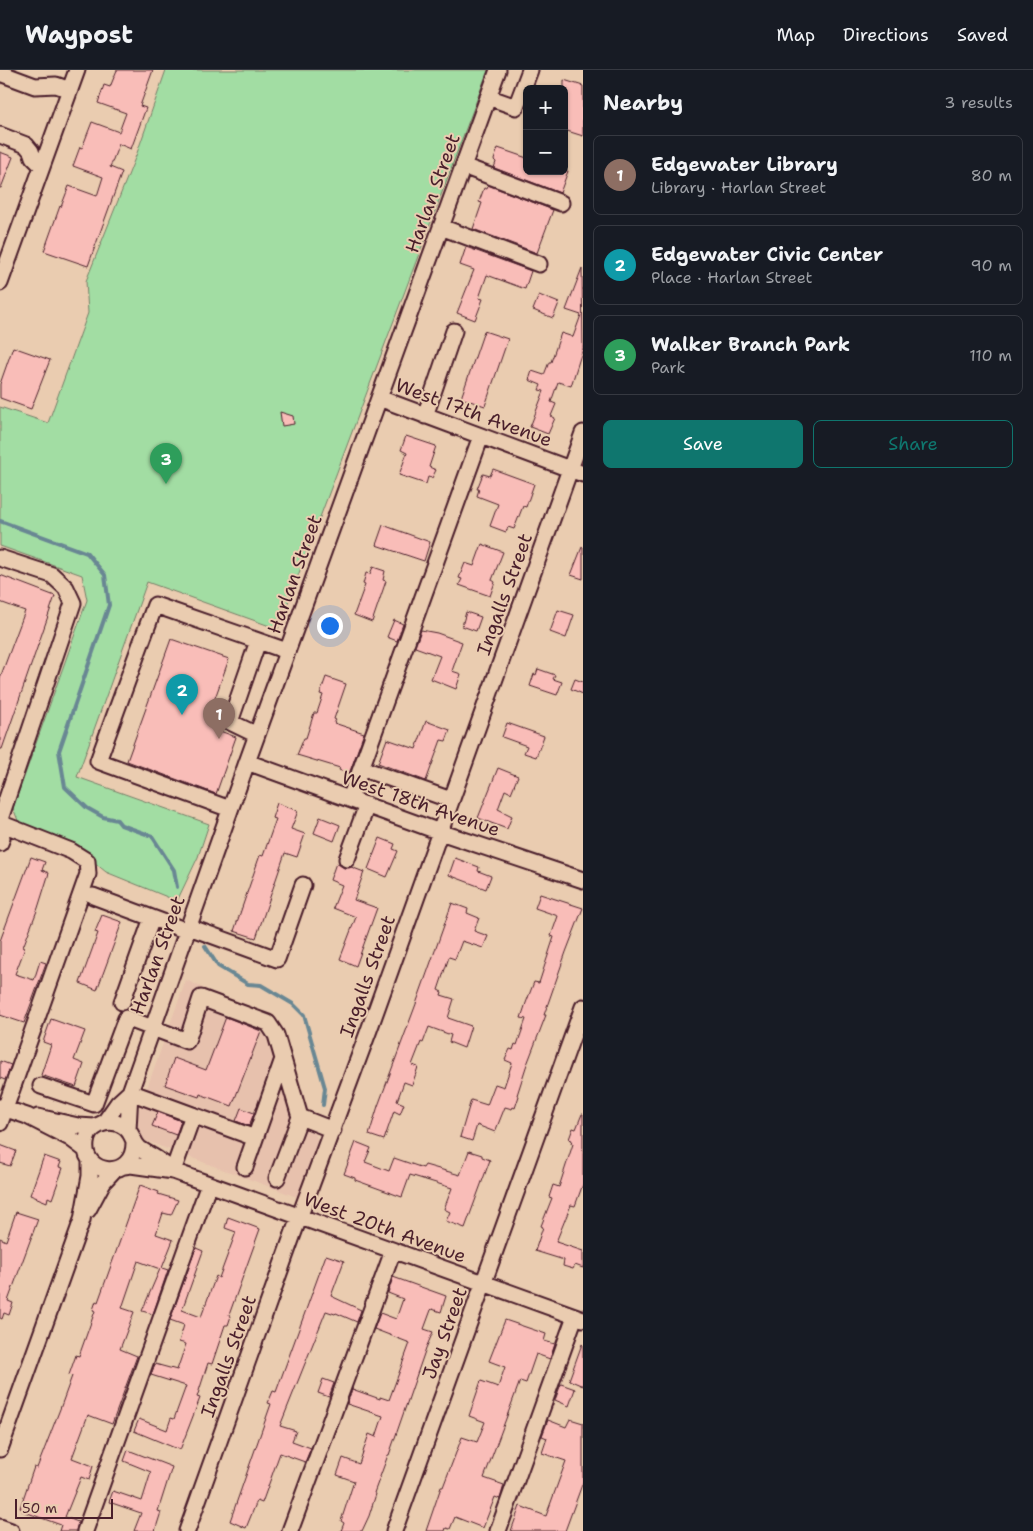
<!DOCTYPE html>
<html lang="en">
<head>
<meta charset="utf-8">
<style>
	body { margin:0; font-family:"Shantell Sans",sans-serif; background:#242831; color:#f1f3f6 }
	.controls { position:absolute; right:15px; top:15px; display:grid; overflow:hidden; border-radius:8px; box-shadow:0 1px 4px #0004 }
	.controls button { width:45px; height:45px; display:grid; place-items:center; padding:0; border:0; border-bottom:1px solid #363941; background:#171b24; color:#f1f3f6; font:25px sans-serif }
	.scale { position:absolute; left:15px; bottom:12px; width:98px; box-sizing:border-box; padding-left:5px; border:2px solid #4a1f2b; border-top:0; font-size:14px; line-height:18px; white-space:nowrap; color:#4a1f2b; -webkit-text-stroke:4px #eaccb0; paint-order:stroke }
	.you { position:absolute; left:329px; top:555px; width:18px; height:18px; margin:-12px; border:4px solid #fff; border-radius:50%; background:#1a73e8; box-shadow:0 0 0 8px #1a73e833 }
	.badge { display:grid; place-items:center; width:32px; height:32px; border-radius:50%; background:#0f766e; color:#fff; font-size:16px; font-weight:700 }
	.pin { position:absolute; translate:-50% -41px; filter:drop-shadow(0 1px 2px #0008) }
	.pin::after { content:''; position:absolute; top:26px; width:18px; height:15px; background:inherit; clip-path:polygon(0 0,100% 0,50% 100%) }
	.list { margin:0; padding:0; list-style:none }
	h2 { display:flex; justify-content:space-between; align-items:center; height:65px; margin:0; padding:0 20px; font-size:21px }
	h2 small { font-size:16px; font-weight:400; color:#9ea1a6 }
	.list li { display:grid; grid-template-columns:32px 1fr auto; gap:15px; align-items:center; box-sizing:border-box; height:80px; margin:0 10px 10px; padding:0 10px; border:1px solid #363941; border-radius:8px }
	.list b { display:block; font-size:19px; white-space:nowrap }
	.list p { margin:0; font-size:16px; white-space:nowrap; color:#9ea1a6 }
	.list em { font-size:16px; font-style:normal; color:#9ea1a6 }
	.actions { display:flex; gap:10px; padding:15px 20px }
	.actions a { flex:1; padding:11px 0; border:1px solid #0f766e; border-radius:8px; text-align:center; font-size:18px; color:#0f766e }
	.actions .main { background:#0f766e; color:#fff }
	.map { position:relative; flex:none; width:583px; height:1461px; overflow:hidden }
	header { display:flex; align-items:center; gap:30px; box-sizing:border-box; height:70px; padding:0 25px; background:#171b24; border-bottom:1px solid #363941 }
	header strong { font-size:24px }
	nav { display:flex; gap:28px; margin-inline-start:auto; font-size:18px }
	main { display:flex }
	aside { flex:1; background:#171b24 }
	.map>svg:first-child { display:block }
	.built { fill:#e7c1ad }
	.green { fill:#a2dda3; stroke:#767e67 }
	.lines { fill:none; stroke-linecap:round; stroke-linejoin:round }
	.stream { stroke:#698793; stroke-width:4 }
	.building { fill:#f9bdb8; stroke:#4a1f2b }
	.minor-casing { stroke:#4a1f2b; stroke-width:19 }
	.minor { stroke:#eaccb0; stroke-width:15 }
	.labels { text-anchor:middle; stroke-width:4; stroke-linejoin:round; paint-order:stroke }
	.street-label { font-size:19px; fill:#4a1f2b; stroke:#eaccb0 }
</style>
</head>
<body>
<header>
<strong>Waypost</strong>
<nav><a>Map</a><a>Directions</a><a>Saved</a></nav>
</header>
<main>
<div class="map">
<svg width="583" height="1461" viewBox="0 0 583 1461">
	<rect width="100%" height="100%" fill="#eaccb0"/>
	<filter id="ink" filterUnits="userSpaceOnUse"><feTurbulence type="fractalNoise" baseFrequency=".02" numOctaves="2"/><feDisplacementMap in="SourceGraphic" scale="10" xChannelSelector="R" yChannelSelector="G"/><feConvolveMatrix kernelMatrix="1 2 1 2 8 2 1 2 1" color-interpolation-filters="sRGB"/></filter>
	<g filter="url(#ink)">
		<!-- built -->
		<path class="built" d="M 186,910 L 276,952 L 318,1072 L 297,1127 L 130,1065 Z"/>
		<!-- green -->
		<path class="green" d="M 166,0 L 488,0 L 278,559 L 147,512 L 77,707 L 209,754 L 198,787 L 177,831 L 106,802 L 78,779 L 19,753 L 13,738 L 87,530 L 82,505 L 0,476 L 0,337 L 48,353 L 88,243 L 86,211 L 137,83 Z"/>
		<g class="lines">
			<!-- stream -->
			<path class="stream" d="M 0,451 L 87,483 L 105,505 L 109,535 L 59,681 L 65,717 L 87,738 L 103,747 L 117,750 L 121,755 L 152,766 L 174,800 L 177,817
				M 205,876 L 218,896 L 248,914 L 261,915 L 293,934 L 304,945 L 325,1018 L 323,1035"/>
		</g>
		<!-- building -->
		<path class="building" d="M 117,0 L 153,0 L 140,36 L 146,38 L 131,79 L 119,74 L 110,97 L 122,102 L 88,196 L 44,181 L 60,136 L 61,137 L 69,116 L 97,126 L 103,107 L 73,96 L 80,77 L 82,78 L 92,52 L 119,62 L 126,43 L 98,33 L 104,15 L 110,17 Z
			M 564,10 L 583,16 L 583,66 L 564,60 Z
			M 498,78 L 527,88 L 527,101 L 568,101 L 560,123 L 494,98 L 496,92 L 494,90 Z
			M 0,82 L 13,87 L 1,118 L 0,118 Z
			M 488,115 L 553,140 L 537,183 L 473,159 L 482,133 L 479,132 L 484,118 L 487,119 Z
			M 466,177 L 531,201 L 525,219 L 487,205 L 479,228 L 483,229 L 475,250 L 457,243 L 474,200 L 460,195 Z
			M 582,198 L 583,278 L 571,316 L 558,312 L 551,332 L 556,334 L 551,346 L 555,348 L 548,364 L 530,357 L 544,321 L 539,320 L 541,315 L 529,310 L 532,301 L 544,305 L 549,292 L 551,292 L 561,263 L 573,267 L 581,245 L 566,240 Z
			M 539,225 L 559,233 L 553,248 L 533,240 Z
			M 484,261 L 508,269 L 485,336 L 461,328 Z
			M 13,277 L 50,290 L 31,339 L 0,328 L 0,314 Z
			M 280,342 L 293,346 L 294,354 L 282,356 Z
			M 406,366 L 436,376 L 429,397 L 436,400 L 432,408 L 428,407 L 426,414 L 399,405 L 407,383 L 401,380 Z
			M 493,399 L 534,414 L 526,437 L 523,436 L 514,459 L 508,457 L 506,462 L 490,456 L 498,434 L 477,426 L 479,419 L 477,419 L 483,404 L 490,406 Z
			M 383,455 L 430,472 L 424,491 L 376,475 Z
			M 482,474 L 503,482 L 492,510 L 495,512 L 490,526 L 459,515 L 462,509 L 459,508 L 465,493 L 474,496 Z
			M 582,477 L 583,477 L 583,509 L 571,505 Z
			M 373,497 L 385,501 L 383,510 L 386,511 L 372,552 L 354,545 L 365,515 L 363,514 L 366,503 L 370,504 Z
			M 0,505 L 55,526 L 2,679 L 0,679 L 0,608 L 25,541 L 0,532 Z
			M 558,540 L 574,545 L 566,568 L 550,562 Z
			M 466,542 L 481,547 L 476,561 L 462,556 Z
			M 394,550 L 403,554 L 397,571 L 387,567 Z
			M 421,560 L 437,563 L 462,572 L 452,601 L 461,604 L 456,619 L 431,609 L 440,586 L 415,577 Z
			M 171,569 L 229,589 L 215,628 L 221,641 L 220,661 L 236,667 L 216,724 L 127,691 Z
			M 538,599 L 555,605 L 553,609 L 562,612 L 557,625 L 530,616 L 534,604 L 536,605 Z
			M 326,607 L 346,614 L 334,649 L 336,650 L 334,653 L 364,663 L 349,704 L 339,700 L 340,698 L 297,685 L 304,668 L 306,668 L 314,643 L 317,643 L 323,625 L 320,624 Z
			M 575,609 L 583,612 L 583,624 L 571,619 Z
			M 426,651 L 450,660 L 446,671 L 441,670 L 426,711 L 378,693 L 387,669 L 416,679 Z
			M 507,653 L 544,666 L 536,687 L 524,683 L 527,676 L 502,667 Z
			M 498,698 L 518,706 L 511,723 L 505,720 L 498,739 L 512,746 L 507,759 L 478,748 Z
			M 277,733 L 298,741 L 291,759 L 305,764 L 297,787 L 285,783 L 256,868 L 234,861 L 260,785 L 263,786 L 276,749 L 272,748 Z
			M 320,747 L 340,755 L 334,771 L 314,763 Z
			M 380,768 L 395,774 L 393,779 L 398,781 L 387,807 L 368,799 Z
			M 31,787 L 45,792 L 42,800 L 49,803 L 38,838 L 23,877 L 25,878 L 15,904 L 34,910 L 40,891 L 46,893 L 24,953 L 0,945 L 0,871 Z
			M 455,788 L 479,797 L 478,801 L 491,806 L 486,819 L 449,805 Z
			M 336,793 L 344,798 L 351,797 L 364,802 L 354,830 L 377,838 L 356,896 L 340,889 L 356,847 L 333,838 L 342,815 L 330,810 Z
			M 540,824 L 583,838 L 566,882 L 544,945 L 546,945 L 526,997 L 517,1025 L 519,1026 L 515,1038 L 513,1037 L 512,1039 L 505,1037 L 495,1062 L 477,1055 L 472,1071 L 460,1067 L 471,1030 L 487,1035 L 495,1014 L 504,1017 L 512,993 L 505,990 L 510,979 L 513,980 L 515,974 L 517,975 L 526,949 L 521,948 L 526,933 L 534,912 L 539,913 L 554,867 L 551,866 L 558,846 L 535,838 Z
			M 452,833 L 468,839 L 467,843 L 479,848 L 474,861 L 488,866 L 483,878 L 462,871 L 455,889 L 449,887 L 438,920 L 442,922 L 441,925 L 454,929 L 448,948 L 471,956 L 464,978 L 449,972 L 451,965 L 429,957 L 423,973 L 421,972 L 412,995 L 418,997 L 412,1015 L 404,1012 L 397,1031 L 404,1034 L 400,1044 L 394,1041 L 384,1070 L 369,1065 L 378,1036 L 416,934 Z
			M 102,845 L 122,852 L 97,920 L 80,913 L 98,863 L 95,862 Z
			M 226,947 L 261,961 L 232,1036 L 200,1024 L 199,1027 L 165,1015 L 174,988 L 206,1000 Z
			M 51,949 L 85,961 L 74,990 L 84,994 L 76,1017 L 41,1005 L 51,975 L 43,972 Z
			M 0,991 L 11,995 L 5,1010 L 0,1008 Z
			M 241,1038 L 254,1043 L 249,1056 L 236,1051 Z
			M 158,1042 L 181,1051 L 176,1065 L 152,1056 Z
			M 582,1044 L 583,1044 L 583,1114 L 575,1136 L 571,1135 L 556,1172 L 583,1181 L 583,1198 L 575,1195 L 573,1199 L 563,1196 L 564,1190 L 535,1181 L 543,1157 L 541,1156 L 552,1128 L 549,1127 L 553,1115 L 559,1117 L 573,1074 L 571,1073 L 572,1070 L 569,1069 L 573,1058 L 576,1059 Z
			M 356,1072 L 371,1078 L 365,1092 L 389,1101 L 394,1088 L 423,1098 L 425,1095 L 460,1105 L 469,1081 L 482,1085 L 482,1087 L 490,1090 L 465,1158 L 446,1151 L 450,1142 L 444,1139 L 452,1118 L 410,1105 L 402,1127 L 355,1110 L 355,1108 L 344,1104 Z
			M 0,1075 L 16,1081 L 10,1096 L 0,1093 Z
			M 44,1086 L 61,1092 L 59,1097 L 63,1098 L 52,1129 L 48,1127 L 47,1132 L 30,1125 Z
			M 140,1115 L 159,1122 L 158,1124 L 178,1130 L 171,1145 L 163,1143 L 156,1164 L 173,1170 L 162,1198 L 168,1200 L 153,1244 L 142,1241 L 160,1199 L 138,1191 L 122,1238 L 134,1242 L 120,1279 L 137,1286 L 112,1354 L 88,1345 L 72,1388 L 93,1396 L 89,1410 L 81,1407 L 65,1447 L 78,1452 L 76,1461 L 59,1461 L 61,1455 L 22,1441 L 23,1439 L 20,1438 L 34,1397 L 37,1398 L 60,1339 L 72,1306 L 69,1305 L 76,1285 L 79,1286 L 95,1241 L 93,1240 L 96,1231 L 98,1232 Z
			M 16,1142 L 38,1149 L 8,1231 L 13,1233 L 9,1245 L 4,1243 L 2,1249 L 0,1248 L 0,1168 L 6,1171 Z
			M 228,1147 L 260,1159 L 229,1245 L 231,1246 L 228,1255 L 225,1255 L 212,1294 L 208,1293 L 197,1327 L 200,1328 L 180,1380 L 134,1361 L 139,1349 L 167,1360 L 171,1348 L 174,1349 L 186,1316 L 151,1305 L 155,1294 L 177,1300 L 186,1274 L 179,1272 L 184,1255 L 170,1250 L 196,1178 L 203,1181 L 182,1240 L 201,1247 L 216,1206 L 219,1208 L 236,1162 L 225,1158 Z
			M 326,1185 L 344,1191 L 331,1226 L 361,1240 L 357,1252 L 336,1243 L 335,1244 L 326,1241 L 280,1356 L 296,1361 L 292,1371 L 311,1378 L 305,1392 L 280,1383 L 262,1433 L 257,1431 L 246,1458 L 230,1451 L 271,1334 L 268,1333 L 273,1321 L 276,1322 Z
			M 393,1207 L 446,1226 L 441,1242 L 432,1239 L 431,1240 L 424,1259 L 433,1262 L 426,1278 L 389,1385 L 388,1385 L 374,1423 L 376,1424 L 369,1446 L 362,1461 L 341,1461 L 344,1453 L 341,1451 L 354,1411 L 337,1405 L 343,1388 L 359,1394 L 369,1364 L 376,1367 L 383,1346 L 347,1334 L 352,1319 L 380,1329 L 380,1327 L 389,1330 L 410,1273 L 374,1259 L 380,1243 L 396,1249 L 403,1229 L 388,1223 Z
			M 505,1250 L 546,1264 L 544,1271 L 555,1274 L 550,1289 L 536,1284 L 526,1313 L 520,1311 L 484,1408 L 504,1415 L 500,1429 L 495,1427 L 483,1458 L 455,1447 L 450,1459 L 446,1458 L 445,1461 L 426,1461 L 441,1417 L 443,1417 L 462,1367 L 477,1372 L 485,1352 L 469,1346 L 481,1311 L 498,1317 L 505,1297 L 489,1291 Z
			M 582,1274 L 583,1275 L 583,1316 L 569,1310 Z
			M 323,1309 L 334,1313 L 329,1327 L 318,1323 Z
			M 561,1314 L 575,1319 L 569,1336 L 555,1330 Z
			M 570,1349 L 583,1353 L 583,1412 L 565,1461 L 511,1461 L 520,1436 L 546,1446 L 566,1391 L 542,1383 L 547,1368 L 542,1366 L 548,1350 L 566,1357 Z
			M 128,1380 L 172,1397 L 158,1441 L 161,1442 L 155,1461 L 134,1461 L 141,1443 L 109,1432 L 113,1421 L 142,1431 L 151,1402 L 124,1391 Z"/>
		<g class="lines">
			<defs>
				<path id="minor" d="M 0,3 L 35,16 L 56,15 L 70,20
					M 488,27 L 516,37 L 530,0
					M 0,65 L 26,75 L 31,81 L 33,87 L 42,96
					M 463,96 L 561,133
					M 441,157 L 539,194
					M 0,213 L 77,0
					M 379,328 L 583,404
					M 425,346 L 454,261
					M 0,488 L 52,505 L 66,518 L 73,533 L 0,749
					M 257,665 L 230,652 L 258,571
					M 247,692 L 440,762 L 583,810
					M 372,702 L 451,730
					M 350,729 L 481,366
					M 230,739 L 98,691 L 155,535 L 287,581
					M 0,753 L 71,781 L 87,791 L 88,804 L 0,1053
					M 0,758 L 2,768 L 0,773
					M 347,789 L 367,735
					M 93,826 L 152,848
					M 189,857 L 277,889 L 303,815
					M 122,932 L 152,848 L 187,861
					M 41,1016 L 94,1034 L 126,948 L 187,971 L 201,928 L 268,953 L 276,965 L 300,1047 L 333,1060
					M 130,1022 L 255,1068
					M 0,1037 L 27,1046 L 70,1068 L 86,1080
					M 38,1047 L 78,1056 L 95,1057
					M 104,1053 L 118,1033 L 130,1022
					M 128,1060 L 130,1022 L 246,695 L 498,0
					M 134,1073 C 134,1111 82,1106 86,1073 C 87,1065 92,1058 99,1055 C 110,1049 124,1053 130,1063 C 134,1069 134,1074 140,1079 C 143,1081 147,1083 150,1085 C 158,1089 165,1095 172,1100
					M 124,1096 L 131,1095 L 173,1101 L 583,1249
					M 245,1097 L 283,989
					M 173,1101 L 193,1045
					M 277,1108 L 300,1047
					M 88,1140 L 103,1112 L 114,1100
					M 0,1379 L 82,1150 L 90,1106 L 90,1090
					M 0,1457 L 11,1461
					M 85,1461 L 209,1114
					M 187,1461 L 293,1164 L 369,960 L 583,363
					M 290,1461 L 393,1181
					M 394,1461 L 583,937
					M 498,1461 L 575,1246"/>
			</defs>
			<!-- minor casing -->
			<use href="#minor" class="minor-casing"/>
			<!-- minor -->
			<use href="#minor" class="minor"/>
		</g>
	</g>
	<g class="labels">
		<!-- street labels -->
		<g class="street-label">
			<text transform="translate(432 123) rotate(-70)" y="7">Harlan Street</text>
			<text transform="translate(474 342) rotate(20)" y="7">West 17th Avenue</text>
			<text transform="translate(294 504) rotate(-70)" y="7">Harlan Street</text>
			<text transform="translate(504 524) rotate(-70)" y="7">Ingalls Street</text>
			<text transform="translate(421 733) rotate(19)" y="7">West 18th Avenue</text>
			<text transform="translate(157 885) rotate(-70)" y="7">Harlan Street</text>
			<text transform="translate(367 906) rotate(-70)" y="7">Ingalls Street</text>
			<text transform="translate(385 1157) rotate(20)" y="7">West 20th Avenue</text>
			<text transform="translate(444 1263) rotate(-70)" y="7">Jay Street</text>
			<text transform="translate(228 1286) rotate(-70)" y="7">Ingalls Street</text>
		</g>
	</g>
</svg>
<div class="controls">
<button>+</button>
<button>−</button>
</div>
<div class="scale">50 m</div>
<div class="you"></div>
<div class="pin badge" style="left:219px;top:669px;background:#8d6e63">1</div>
<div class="pin badge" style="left:182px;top:645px;background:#0f9aa8">2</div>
<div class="pin badge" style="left:166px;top:414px;background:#2e9e5b">3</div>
</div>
<aside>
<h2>Nearby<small>3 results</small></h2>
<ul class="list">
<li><span class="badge" style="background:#8d6e63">1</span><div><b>Edgewater Library</b><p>Library · Harlan Street</p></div><em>80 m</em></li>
<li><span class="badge" style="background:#0f9aa8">2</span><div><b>Edgewater Civic Center</b><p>Place · Harlan Street</p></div><em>90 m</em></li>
<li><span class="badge" style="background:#2e9e5b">3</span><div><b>Walker Branch Park</b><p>Park</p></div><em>110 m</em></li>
</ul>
<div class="actions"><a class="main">Save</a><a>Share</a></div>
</aside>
</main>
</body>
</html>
